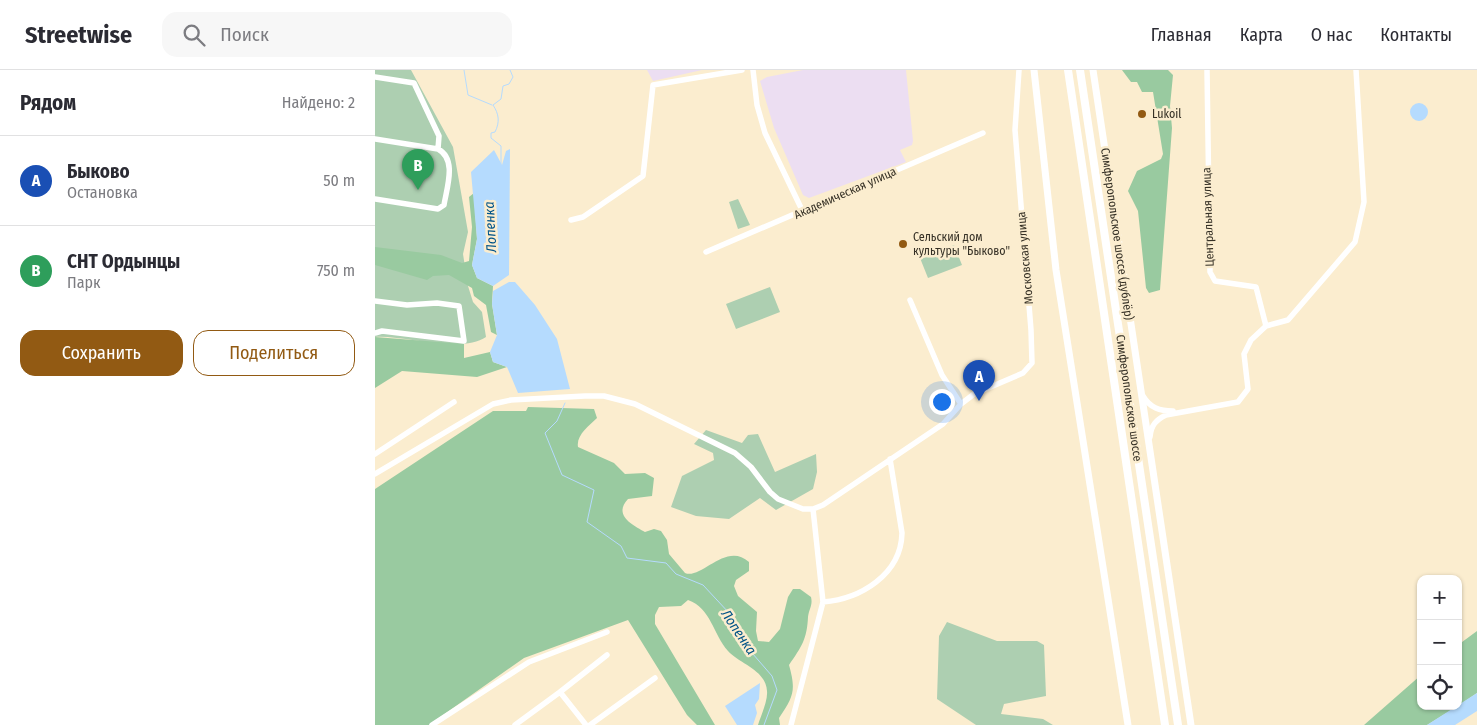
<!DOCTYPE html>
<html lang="ru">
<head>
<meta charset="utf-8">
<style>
	body { margin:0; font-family:"Fira Sans Condensed",sans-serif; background:#f7f7f7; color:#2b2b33 }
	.controls { position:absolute; right:15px; bottom:15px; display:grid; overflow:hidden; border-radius:10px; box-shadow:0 1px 4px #0004 }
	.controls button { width:45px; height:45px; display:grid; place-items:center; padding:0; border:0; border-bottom:1px solid #e1e1e2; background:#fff; color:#2b2b33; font:25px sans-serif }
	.you { position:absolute; left:566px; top:331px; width:18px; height:18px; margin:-12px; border:4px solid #fff; border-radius:50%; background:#1a73e8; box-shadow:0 0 0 8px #1a73e833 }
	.badge { display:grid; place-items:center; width:32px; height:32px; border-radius:50%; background:#925a13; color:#fff; font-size:16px; font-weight:700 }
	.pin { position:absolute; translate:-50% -41px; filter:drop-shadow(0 1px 2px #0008) }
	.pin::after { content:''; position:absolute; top:26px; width:18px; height:15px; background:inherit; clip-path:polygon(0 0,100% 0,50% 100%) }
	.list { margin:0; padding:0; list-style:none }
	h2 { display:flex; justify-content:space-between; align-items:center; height:65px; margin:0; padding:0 20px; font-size:21px }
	h2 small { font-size:16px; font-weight:400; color:#7c7c81 }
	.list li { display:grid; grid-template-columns:32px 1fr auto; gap:15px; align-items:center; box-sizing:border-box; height:90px; padding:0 20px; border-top:1px solid #e1e1e2 }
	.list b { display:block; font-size:19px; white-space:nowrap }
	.list p { margin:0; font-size:16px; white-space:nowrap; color:#7c7c81 }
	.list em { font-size:16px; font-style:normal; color:#7c7c81 }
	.actions { display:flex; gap:10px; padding:15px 20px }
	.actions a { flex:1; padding:11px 0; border:1px solid #925a13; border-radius:15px; text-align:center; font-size:18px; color:#925a13 }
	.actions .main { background:#925a13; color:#fff }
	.icon { flex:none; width:28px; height:28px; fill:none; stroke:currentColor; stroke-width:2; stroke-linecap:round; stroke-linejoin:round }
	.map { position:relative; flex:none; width:1102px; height:655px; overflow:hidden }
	header { display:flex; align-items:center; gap:30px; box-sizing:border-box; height:70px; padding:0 25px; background:#fff; border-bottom:1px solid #e1e1e2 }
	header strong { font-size:24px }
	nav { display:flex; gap:28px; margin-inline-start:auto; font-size:18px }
	.search { width:350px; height:45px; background:#f7f7f7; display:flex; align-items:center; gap:12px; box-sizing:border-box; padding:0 18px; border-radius:15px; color:#7c7c81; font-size:19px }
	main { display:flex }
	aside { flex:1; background:#fff }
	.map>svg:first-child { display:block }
	.industrial { fill:#ecdef2 }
	.green { fill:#adcfb1 }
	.forest { fill:#99caa0 }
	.water { fill:#b5dbfe }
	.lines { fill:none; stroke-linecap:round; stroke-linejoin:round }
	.stream { stroke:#b5dbfe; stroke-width:1 }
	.minor { stroke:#fff; stroke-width:5.5 }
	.major { stroke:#fff; stroke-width:7 }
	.highway { stroke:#fff; stroke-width:8 }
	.poi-dot { fill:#925a13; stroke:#fbedcf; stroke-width:2 }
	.labels { text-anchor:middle; stroke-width:5; stroke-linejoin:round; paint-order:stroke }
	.poi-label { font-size:12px; fill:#353025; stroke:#fbedcf; text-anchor:start }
	.street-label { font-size:12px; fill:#353025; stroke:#fbedcf }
	.water-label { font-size:14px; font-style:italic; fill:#015387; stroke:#fbedcf }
</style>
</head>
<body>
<header>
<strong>Streetwise</strong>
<div class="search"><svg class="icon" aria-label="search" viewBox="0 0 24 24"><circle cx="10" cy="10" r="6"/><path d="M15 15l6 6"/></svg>Поиск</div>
<nav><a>Главная</a><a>Карта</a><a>О нас</a><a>Контакты</a></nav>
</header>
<main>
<aside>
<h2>Рядом<small>Найдено: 2</small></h2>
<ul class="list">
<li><span class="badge" style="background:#1a4fb4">A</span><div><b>Быково</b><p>Остановка</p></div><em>50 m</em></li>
<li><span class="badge" style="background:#2e9e5b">B</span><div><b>СНТ Ордынцы</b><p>Парк</p></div><em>750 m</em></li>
</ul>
<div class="actions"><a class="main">Сохранить</a><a>Поделиться</a></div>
</aside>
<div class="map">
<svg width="1102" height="655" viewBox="0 0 1102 655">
	<rect width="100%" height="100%" fill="#fbedcf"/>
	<!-- industrial -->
	<path class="industrial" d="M 272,0 L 327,0 L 278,11 Z
		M 428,0 L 531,0 L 538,71 L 537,75 L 525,80 L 531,92 L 434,128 L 428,125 L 399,58 L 385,11 L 392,7 Z"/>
	<!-- green -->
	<path class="green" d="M 0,0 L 36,0 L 78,77 L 93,162 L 88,184 L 93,216 L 98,232 L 107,242 L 111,267 C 87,284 29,265 0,267 Z
		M 363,129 L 375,155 L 363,159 L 354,132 Z
		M 579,175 L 587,195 L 553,208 L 545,188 Z
		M 395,217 L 405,242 L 361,259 L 351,234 Z
		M 331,360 L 367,373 L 373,365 L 383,364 L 400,402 L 441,384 L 442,402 L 438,419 L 401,440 L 385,428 L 354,449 L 321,446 L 296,437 L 307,406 L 339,390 L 338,383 L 319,374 Z
		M 572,552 L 622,571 L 662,571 L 669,575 L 671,626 L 629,634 L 626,644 L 668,649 L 678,655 L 601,655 L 562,629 L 564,566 Z"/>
	<!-- forest -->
	<path class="forest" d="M 747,0 L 793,0 L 798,5 L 795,36 L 797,58 L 785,220 L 774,223 L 771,218 L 763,141 L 753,121 L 762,101 L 786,89 L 788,84 L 778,22 L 767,22 L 762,12 L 756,12 Z
		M 99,123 L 102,169 L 97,195 L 102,208 L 118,216 L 117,234 L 122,265 L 116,262 L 111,235 L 99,226 L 97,218 L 74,205 L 58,206 L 52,210 L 0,195 L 0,177 L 66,185 L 87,193 L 94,191 L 97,157 L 94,127 Z
		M 0,267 L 89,274 L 89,288 L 115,282 L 118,292 L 132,297 L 102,307 L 27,301 L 0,318 Z
		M 153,337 L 219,339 L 222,348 C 214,356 201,365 203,377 L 239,393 L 250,404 L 270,403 L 279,408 L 277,426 L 253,429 C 238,445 257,455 270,462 L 279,459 L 286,461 L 292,470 L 294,484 L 310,503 C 326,510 351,471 374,492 L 374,501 L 361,510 L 359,516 L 363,526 L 382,542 L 381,561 L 383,571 L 394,572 L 405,559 L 413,527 L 418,519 L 425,519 L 436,527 C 438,535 434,539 433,547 C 432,569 427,576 414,595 C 421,620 419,626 404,648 L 405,655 L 383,655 C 386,645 393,631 392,621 C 391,600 365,594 353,581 C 338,564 336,538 313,530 L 306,536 L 284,537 L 280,545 L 280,554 L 340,655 L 322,655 L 312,645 L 253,550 L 149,588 L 54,655 L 0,655 L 0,419 L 118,341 L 151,341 Z
		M 1102,561 L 1102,623 L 1083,636 L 1083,575 Z
		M 1046,605 L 1046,636 L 1083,636 L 1052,655 L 989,655 Z"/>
	<!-- water -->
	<path class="water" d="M1035 42a9 9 0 1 1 18 0a9 9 0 1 1-18 0Z
		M 135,79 L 134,205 L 118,216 L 102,208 L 97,195 L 102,169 L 96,102 L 119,80 L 127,95 L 131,81 Z
		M 134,212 L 140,212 L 160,235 L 182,269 L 195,319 L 143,323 L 132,297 L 118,292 L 115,282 L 122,265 L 117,234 L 118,221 Z
		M 385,613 L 384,629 L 380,635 L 382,643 L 378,655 L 362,655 L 350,636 Z
		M 1102,623 L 1102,641 L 1080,655 L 1052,655 Z"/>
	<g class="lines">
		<!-- stream -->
		<path class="stream" d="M 89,0 L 93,25 L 117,35
			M 126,96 L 126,76 L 116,68 L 116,63 L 120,62 C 125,52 124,44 118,35 L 126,29 L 128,16 L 134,14 L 138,7 L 135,0
			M 190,333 L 182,351 L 170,363 L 187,405 L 219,420 L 212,452 L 246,476 L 252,488 L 291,493 L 301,504 L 328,515 L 355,544 L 371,576 L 397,606 L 402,620 L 389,655"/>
		<!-- minor -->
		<path class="minor" d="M 378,0 L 382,35 L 390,63 L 428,142
			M 832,0 L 835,202 L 840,211 L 881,217 L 891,256
			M 0,7 L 39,13 L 64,66 L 63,79 C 82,89 72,117 69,135 L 63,139 L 0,129
			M 0,69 L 63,79
			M 196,150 L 208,147 L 268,106 L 278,15 L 367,0
			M 331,182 L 608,63
			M 535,230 L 567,305 L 586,334
			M 0,231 L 32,235 L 62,233 L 84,236 L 89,271 L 7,261 L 0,263
			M 768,326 C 775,338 785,341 798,341
			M 775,367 C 776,355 781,350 791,345 L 863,332 L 873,319 L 869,284 L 876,270 L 891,256 L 913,250 L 980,172 L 989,132 L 981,0
			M 0,384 L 79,332
			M 0,404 L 118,334 L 136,330 L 210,326 L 229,326 L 260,334 L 360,383 L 376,397 L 395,422 L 403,429 L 428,439 L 438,439 L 448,435 L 568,354 L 586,334 L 599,324 L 648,303 L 657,293 L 656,260 L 640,60 L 644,0
			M 448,532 C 485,529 526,505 527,463 L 515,389
			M 57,655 L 154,592 L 232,562
			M 140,655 L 185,622
			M 211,655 L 185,622 L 232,585
			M 215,655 L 280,608
			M 416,655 L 448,532 L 438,439"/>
		<!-- major -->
		<path class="major" d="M 659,0 L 681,200 L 753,655
			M 718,0 L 816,655"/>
		<!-- highway -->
		<path class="highway" d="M 693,0 L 790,655
			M 705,0 L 803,655"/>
	</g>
	<!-- markers -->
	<g class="poi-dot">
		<circle cx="767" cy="44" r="5"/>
		<circle cx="528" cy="174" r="5"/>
	</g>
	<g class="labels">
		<!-- poi labels -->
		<g class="poi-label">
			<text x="777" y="48">Lukoil</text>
			<text x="538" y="171">Сельский дом<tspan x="538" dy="14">культуры "Быково"</tspan></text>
		</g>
		<!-- street labels -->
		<g class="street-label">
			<text transform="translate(470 123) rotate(-24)" y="4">Академическая улица</text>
			<text transform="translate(833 147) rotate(-92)" y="4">Центральная улица</text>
			<text transform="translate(742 164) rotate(82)" y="4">Симферопольское шоссе (дублёр)</text>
			<text transform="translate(650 188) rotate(-95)" y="4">Московская улица</text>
			<text transform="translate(754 328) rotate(82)" y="4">Симферопольское шоссе</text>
		</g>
		<!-- water labels -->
		<g class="water-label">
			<text transform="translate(115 157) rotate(-93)" y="5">Лопенка</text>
			<text transform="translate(364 562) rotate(56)" y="5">Лопенка</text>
		</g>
	</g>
</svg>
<div class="controls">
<button>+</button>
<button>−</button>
<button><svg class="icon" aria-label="locate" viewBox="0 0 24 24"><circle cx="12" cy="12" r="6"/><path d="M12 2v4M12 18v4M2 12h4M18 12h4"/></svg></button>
</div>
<div class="you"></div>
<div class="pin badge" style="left:604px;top:331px;background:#1a4fb4">A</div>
<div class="pin badge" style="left:43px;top:120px;background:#2e9e5b">B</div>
</div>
</main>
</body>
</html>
